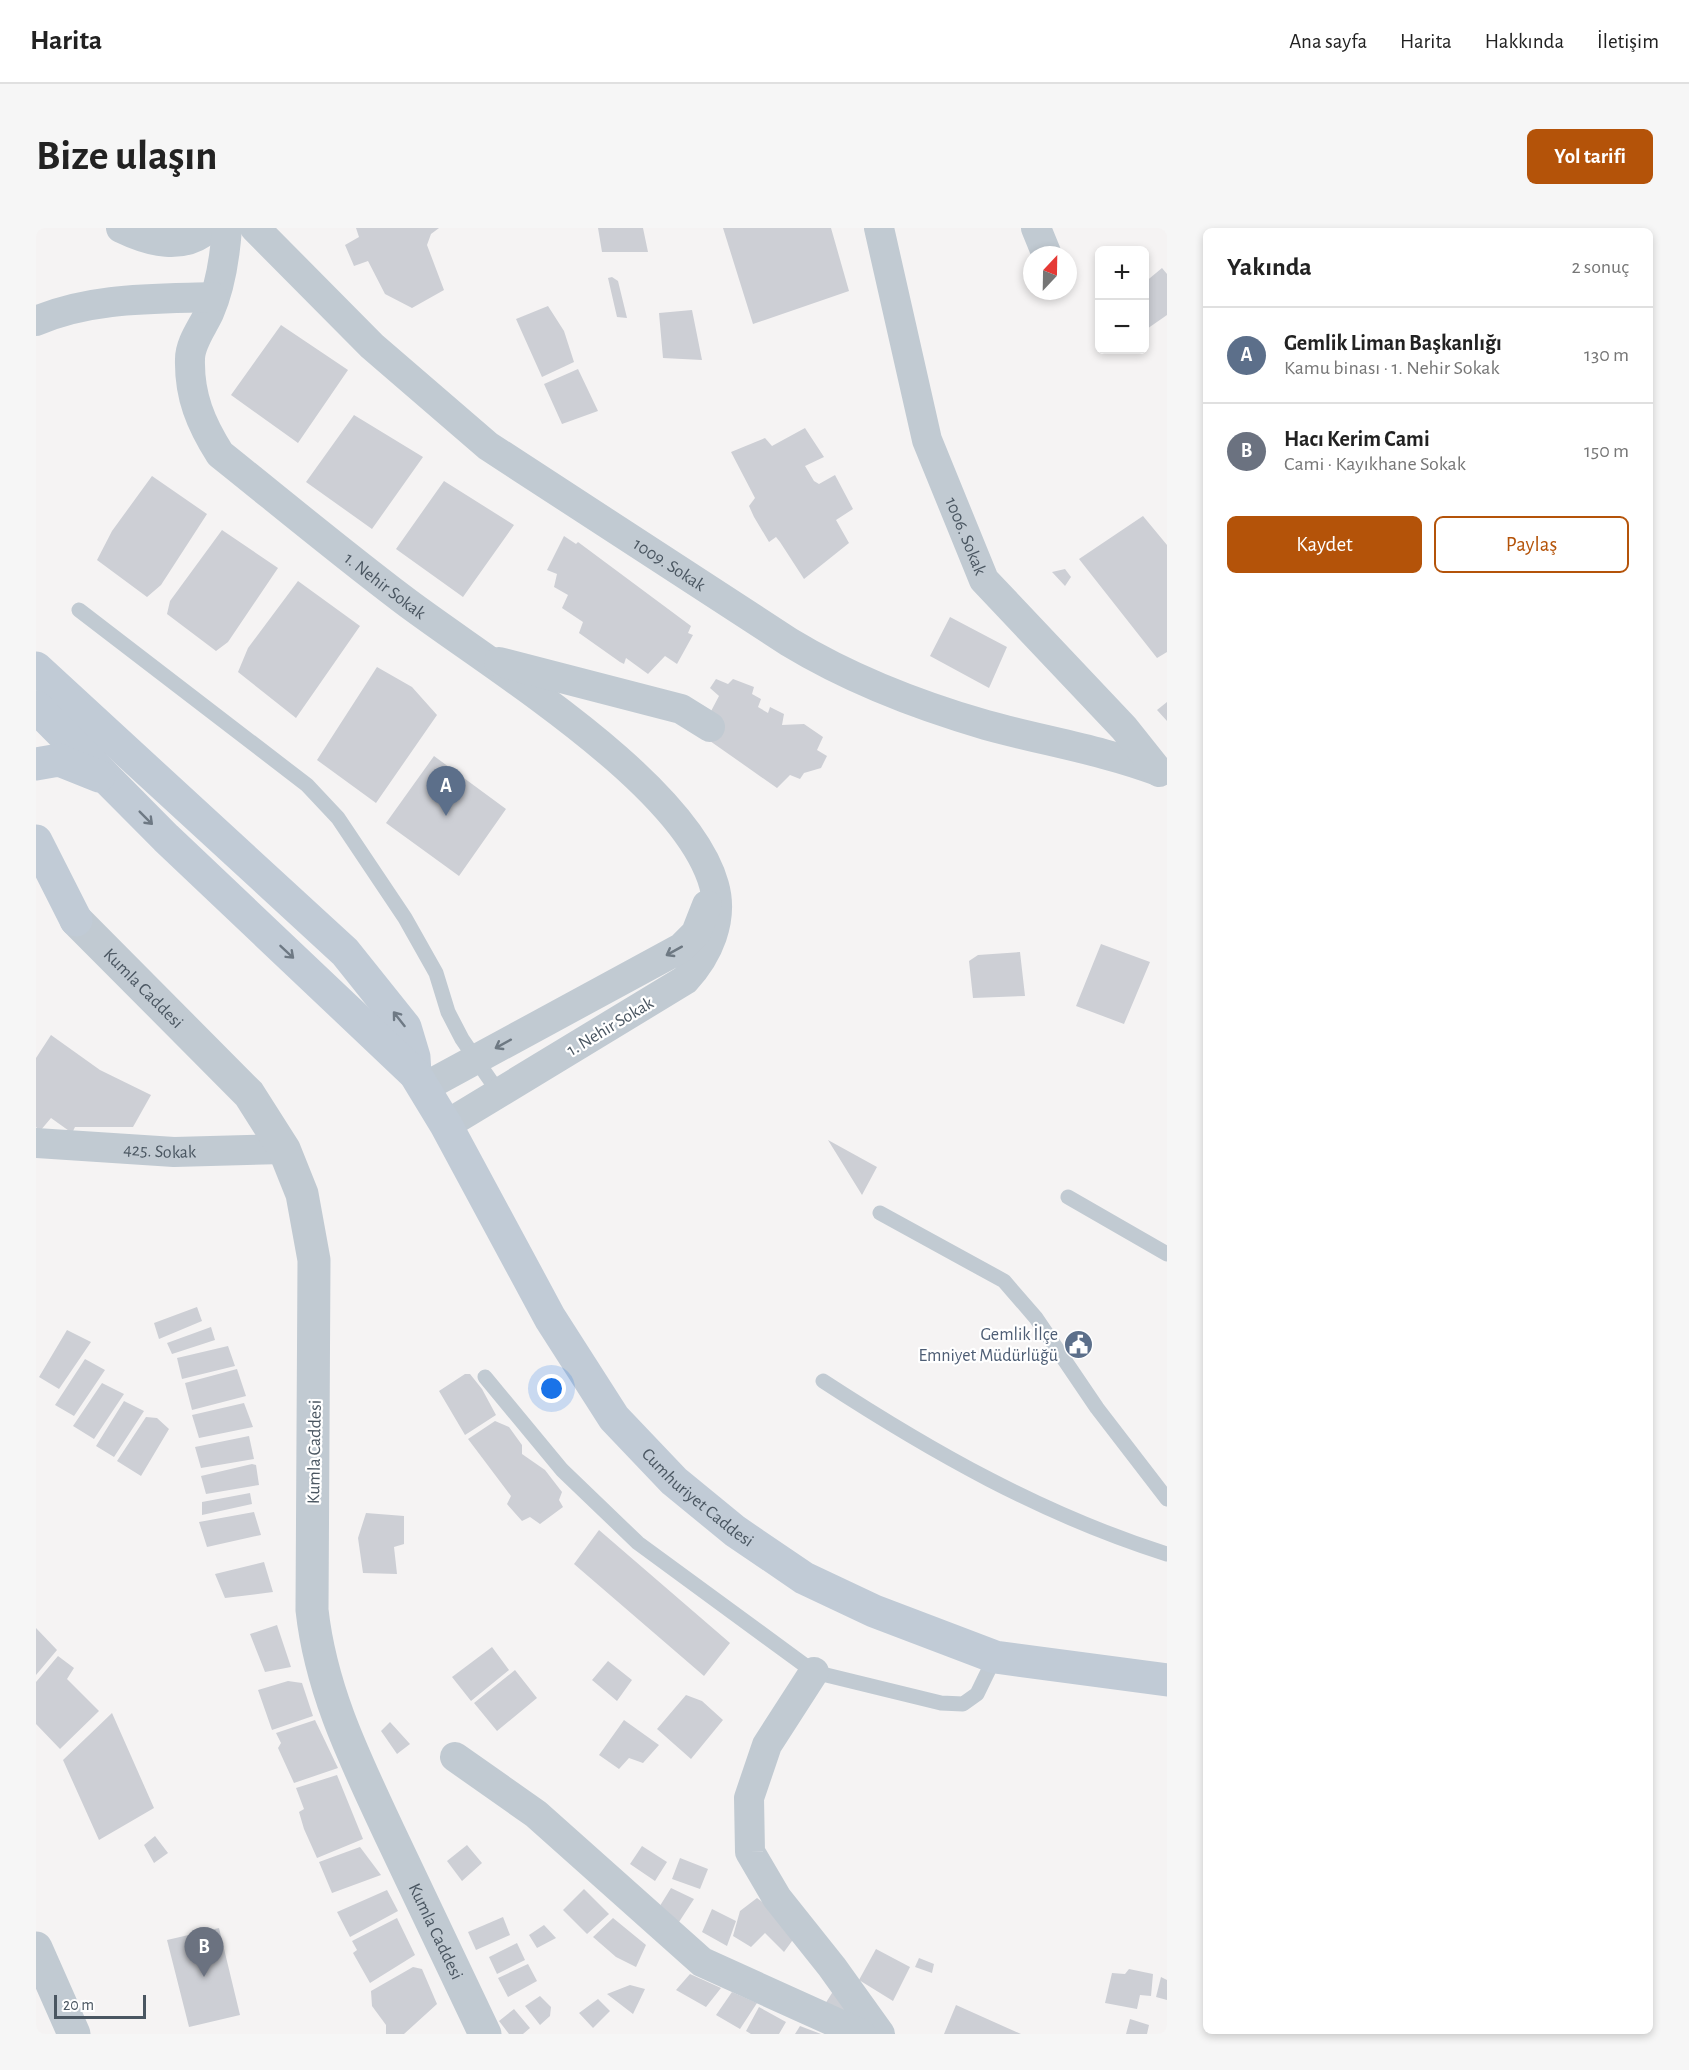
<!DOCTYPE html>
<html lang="tr">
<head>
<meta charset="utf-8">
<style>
	body { margin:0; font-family:"Alegreya Sans",sans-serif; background:#f6f6f6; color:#222 }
	.controls { position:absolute; right:18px; top:18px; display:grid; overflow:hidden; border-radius:9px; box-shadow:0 3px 9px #0003 }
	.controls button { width:54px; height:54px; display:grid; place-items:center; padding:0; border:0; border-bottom:2px solid #e0e0e0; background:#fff; color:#222; font:30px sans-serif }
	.compass { position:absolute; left:987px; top:18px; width:54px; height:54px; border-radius:50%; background:#fff; box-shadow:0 3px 9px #0003; rotate:22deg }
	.scale { position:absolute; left:18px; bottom:15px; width:92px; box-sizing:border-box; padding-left:6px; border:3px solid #4a5661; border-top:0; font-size:16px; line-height:21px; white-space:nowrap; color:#4a5661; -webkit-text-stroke:4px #fff; paint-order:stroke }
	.you { position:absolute; left:516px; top:1161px; width:21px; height:21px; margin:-15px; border:4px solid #fff; border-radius:50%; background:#1a73e8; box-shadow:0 0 0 9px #1a73e833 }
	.badge { display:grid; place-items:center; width:39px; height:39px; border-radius:50%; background:#b45309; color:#fff; font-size:20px; font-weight:700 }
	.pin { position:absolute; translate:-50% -50px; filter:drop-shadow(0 2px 3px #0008) }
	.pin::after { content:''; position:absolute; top:32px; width:21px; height:18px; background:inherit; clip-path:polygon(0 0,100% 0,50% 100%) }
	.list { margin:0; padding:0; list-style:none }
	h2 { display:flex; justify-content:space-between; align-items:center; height:78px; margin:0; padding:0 24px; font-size:26px }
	h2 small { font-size:20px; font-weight:400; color:#767676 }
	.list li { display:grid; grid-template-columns:39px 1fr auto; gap:18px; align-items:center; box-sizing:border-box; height:96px; padding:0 24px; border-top:2px solid #e0e0e0 }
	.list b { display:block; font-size:22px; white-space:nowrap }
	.list p { margin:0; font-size:20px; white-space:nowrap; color:#767676 }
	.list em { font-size:20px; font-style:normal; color:#767676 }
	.actions { display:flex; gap:12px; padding:18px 24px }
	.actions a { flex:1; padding:14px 0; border:2px solid #b45309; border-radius:9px; text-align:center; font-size:21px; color:#b45309 }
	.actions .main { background:#b45309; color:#fff }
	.map { position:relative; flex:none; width:1131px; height:1806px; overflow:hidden; border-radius:9px }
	header { display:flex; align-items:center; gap:36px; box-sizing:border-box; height:84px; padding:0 30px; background:#fff; border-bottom:2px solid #e0e0e0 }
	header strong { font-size:28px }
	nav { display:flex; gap:33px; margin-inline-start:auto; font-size:21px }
	.intro { display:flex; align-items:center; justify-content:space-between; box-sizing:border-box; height:144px; padding:0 36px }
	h1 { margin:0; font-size:42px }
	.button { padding:15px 27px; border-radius:9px; background:#b45309; color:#fff; font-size:21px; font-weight:700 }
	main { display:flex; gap:36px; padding:0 36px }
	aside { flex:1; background:#fff; border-radius:9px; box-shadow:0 3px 9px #0003 }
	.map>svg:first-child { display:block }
	.building { fill:#cdcfd5 }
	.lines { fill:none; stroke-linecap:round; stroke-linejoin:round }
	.service { stroke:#c1cad2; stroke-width:15 }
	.minor { stroke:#c1cad2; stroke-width:30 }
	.tertiary { stroke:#c1cad2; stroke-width:33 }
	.secondary { stroke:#c1cbd6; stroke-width:33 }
	.oneway { stroke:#6e7984 }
	.oneway2 { stroke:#6e7983 }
	.labels { text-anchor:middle; stroke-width:4.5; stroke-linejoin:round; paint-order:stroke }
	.street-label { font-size:18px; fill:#4a5661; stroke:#fff }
	.service-label { font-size:18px; fill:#4e5e75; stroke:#fff; text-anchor:end }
</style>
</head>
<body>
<header>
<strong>Harita</strong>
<nav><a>Ana sayfa</a><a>Harita</a><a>Hakkında</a><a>İletişim</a></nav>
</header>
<div class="intro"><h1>Bize ulaşın</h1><a class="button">Yol tarifi</a></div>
<main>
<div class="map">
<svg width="1131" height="1806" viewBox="0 0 1131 1806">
	<rect width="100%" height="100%" fill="#f5f3f3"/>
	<!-- building -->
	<path class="building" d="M 320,0 L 403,0 L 395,6 L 391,17 L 408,62 L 376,80 L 349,66 L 332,33 L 318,38 L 309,17 L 323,9 Z
		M 562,0 L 607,0 L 612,24 L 566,24 Z
		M 687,0 L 795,0 L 813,63 L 717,96 Z
		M 1126,40 L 1131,46 L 1131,87 L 1108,103 L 1108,55 Z
		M 576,49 L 582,53 L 591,90 L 581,89 L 572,50 Z
		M 512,78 L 528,103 L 538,134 L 506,149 L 480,91 Z
		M 656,82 L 666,132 L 627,130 L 623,85 Z
		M 245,97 L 312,142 L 262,215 L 195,167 Z
		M 542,141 L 562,183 L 526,196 L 508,156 Z
		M 318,187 L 387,229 L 336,301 L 270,254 Z
		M 769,200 L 788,229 L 769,238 L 778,253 L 783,256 L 799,247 L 817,281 L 800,292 L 813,315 L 768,351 L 744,314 L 740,309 L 733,314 L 718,289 L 713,278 L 719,270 L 695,224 L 729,210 L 736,218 Z
		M 116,248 L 171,286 L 125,357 L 111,369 L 61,332 L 76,303 Z
		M 408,253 L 478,297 L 427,369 L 360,321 Z
		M 1107,288 L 1131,317 L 1131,424 L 1121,430 L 1043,331 Z
		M 186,302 L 242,340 L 192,414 L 180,423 L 131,386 L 134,373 Z
		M 528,308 L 540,316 L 542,314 L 655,398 L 652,405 L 657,407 L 641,436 L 629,428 L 612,446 L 590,430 L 588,436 L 584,434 L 543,405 L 547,394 L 526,380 L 532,367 L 518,359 L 521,346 L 511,342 Z
		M 1029,341 L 1035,349 L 1029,358 L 1016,344 Z
		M 262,353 L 324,398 L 260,490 L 202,444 L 212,420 Z
		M 914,389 L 971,419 L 953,460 L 894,428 Z
		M 341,439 L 376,459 L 401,487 L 340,575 L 281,532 Z
		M 680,451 L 692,456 L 697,451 L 718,459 L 716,466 L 725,471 L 722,479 L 732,485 L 734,479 L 748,486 L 746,497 L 768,496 L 787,509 L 781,522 L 791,528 L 785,540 L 768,545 L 764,551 L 754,547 L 741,560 L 674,513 L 673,487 L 683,468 L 674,460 Z
		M 1131,474 L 1131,493 L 1121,482 Z
		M 398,528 L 470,581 L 423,648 L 350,595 Z
		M 1065,716 L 1114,734 L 1088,796 L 1040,778 Z
		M 984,724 L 989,768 L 937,770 L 933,733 L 942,727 Z
		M 15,807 L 64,842 L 115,867 L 97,899 L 39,899 L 36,905 L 15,890 L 4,903 L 0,899 L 0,830 Z
		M 792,912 L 841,939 L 826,967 Z
		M 161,1079 L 166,1093 L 123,1111 L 118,1095 Z
		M 175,1099 L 179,1112 L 136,1126 L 131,1115 Z
		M 31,1102 L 55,1114 L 23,1161 L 3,1149 Z
		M 192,1118 L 199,1138 L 146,1151 L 141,1130 Z
		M 49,1131 L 69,1142 L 38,1188 L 19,1177 Z
		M 201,1141 L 210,1168 L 156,1182 L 149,1155 Z
		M 429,1146 L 434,1146 L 446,1161 L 460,1187 L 429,1207 L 403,1163 Z
		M 66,1155 L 88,1166 L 58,1211 L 37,1198 Z
		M 88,1173 L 108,1183 L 78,1229 L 60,1218 Z
		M 208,1175 L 217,1199 L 163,1210 L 156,1187 Z
		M 110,1189 L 121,1190 L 133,1201 L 105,1248 L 81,1233 Z
		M 459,1193 L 473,1199 L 486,1217 L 486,1226 L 509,1242 L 526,1264 L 523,1272 L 527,1279 L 504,1296 L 494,1289 L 486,1293 L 471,1276 L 475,1268 L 432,1211 Z
		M 213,1208 L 218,1231 L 165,1240 L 159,1219 Z
		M 216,1236 L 220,1237 L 223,1257 L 170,1266 L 165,1248 Z
		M 214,1265 L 216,1276 L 166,1287 L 166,1274 Z
		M 218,1284 L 225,1307 L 171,1319 L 163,1294 Z
		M 330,1285 L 368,1288 L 368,1316 L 358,1319 L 361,1346 L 327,1345 L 322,1310 Z
		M 563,1302 L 694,1415 L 668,1448 L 538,1336 Z
		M 228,1334 L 237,1364 L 189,1370 L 179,1346 Z
		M 241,1397 L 255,1439 L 229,1444 L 214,1406 Z
		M 0,1400 L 21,1422 L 0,1447 Z
		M 456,1419 L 473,1442 L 435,1473 L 416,1449 Z
		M 22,1428 L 38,1440 L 31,1451 L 63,1483 L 24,1521 L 0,1496 L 0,1454 Z
		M 572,1433 L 596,1452 L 581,1473 L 556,1452 Z
		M 479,1442 L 501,1470 L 461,1503 L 438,1475 Z
		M 252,1453 L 266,1455 L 277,1488 L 236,1502 L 222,1462 Z
		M 650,1467 L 666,1473 L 687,1492 L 655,1531 L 621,1501 Z
		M 76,1485 L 118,1580 L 63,1612 L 27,1532 Z
		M 279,1492 L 302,1540 L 258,1555 L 242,1520 L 245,1515 L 240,1505 Z
		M 588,1492 L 623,1517 L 607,1535 L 593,1530 L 583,1541 L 563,1527 Z
		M 354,1494 L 374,1516 L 361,1526 L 345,1503 Z
		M 301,1547 L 327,1611 L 281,1630 L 268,1601 L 263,1584 L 268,1581 L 260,1560 Z
		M 119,1608 L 132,1625 L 118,1635 L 108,1617 Z
		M 431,1617 L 446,1635 L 426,1653 L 411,1633 Z
		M 606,1618 L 631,1634 L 619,1653 L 594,1636 Z
		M 324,1619 L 345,1647 L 296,1665 L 283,1634 Z
		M 644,1630 L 672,1641 L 664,1661 L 636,1651 Z
		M 635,1660 L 658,1671 L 643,1694 L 622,1681 Z
		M 548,1661 L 573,1686 L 551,1706 L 527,1682 Z
		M 351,1662 L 362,1683 L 314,1709 L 301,1684 Z
		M 721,1670 L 764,1702 L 748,1724 L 729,1705 L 715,1719 L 697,1708 L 704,1683 Z
		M 676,1681 L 700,1693 L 691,1718 L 666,1704 Z
		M 467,1689 L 474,1707 L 440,1722 L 432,1704 Z
		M 361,1690 L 379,1727 L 334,1755 L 317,1725 L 321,1722 L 316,1713 Z
		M 577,1690 L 610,1717 L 600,1739 L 580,1729 L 557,1709 Z
		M 508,1697 L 520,1710 L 501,1720 L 493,1707 Z
		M 183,1700 L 204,1787 L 153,1799 L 131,1712 Z
		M 481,1715 L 489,1732 L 461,1746 L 453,1729 Z
		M 840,1721 L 874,1739 L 857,1773 L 823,1752 Z
		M 883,1730 L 898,1736 L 896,1745 L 879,1739 Z
		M 492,1736 L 501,1753 L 472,1769 L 462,1750 Z
		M 377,1739 L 386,1741 L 401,1776 L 368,1806 L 350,1806 L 350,1797 L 336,1778 L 335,1763 Z
		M 1093,1741 L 1117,1746 L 1115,1768 L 1104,1767 L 1101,1781 L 1069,1775 L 1076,1745 L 1089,1746 Z
		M 654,1746 L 685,1760 L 670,1779 L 640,1762 Z
		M 1125,1749 L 1131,1752 L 1131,1772 L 1120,1769 Z
		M 803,1754 L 813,1789 L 789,1776 Z
		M 594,1757 L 609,1761 L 597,1786 L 571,1766 Z
		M 696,1764 L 721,1775 L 704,1801 L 680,1787 Z
		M 504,1768 L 515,1779 L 514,1788 L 504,1797 L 489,1778 Z
		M 562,1771 L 574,1783 L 557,1800 L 543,1785 Z
		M 920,1777 L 985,1806 L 908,1806 Z
		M 723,1779 L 750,1794 L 743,1806 L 715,1806 L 710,1803 Z
		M 478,1781 L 494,1800 L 487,1806 L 473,1806 L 463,1793 Z
		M 1094,1791 L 1113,1797 L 1111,1806 L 1090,1806 Z
		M 764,1798 L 785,1806 L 759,1806 Z"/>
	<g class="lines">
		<!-- service -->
		<path class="service" d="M 43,382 L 271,557 L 302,590 L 369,690 L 400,745 L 412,784 L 426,811 L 463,865
			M 1032,969 L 1131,1026
			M 844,985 L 968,1053 L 1000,1090 L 1061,1180 L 1131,1271
			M 449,1149 L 526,1242 L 602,1315 L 778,1444 L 905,1475 L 927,1476 L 941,1466 L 959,1429
			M 787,1153 C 896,1224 1007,1287 1131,1326"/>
		<!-- minor -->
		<g class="minor">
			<path d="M 85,0 C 114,14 147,23 173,0"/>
			<path id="s1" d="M 191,0 C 189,28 184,60 173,85 C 166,100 154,115 154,131 C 153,168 165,196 184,226 C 244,274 303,323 365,370 C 450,435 649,553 678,657 C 688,692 672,727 649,752 L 410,897"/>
			<path id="s2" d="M 219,0 L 336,118 L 452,218 L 753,414 C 814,451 881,477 950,497 C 1008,513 1066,522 1122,543"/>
			<path id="s3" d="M 843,0 L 891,212 L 948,352 L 1088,500 L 1123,544"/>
			<path d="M 1000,0 L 1011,27"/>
			<path d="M 0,93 C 55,69 118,71 177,69"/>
			<path d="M 463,434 L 645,481 L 674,499"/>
			<path d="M 387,860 L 645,720 L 660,705 L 671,677"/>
			<path id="s4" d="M 0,915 L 138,924 L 248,921"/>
			<path d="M 778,1444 L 731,1517 L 713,1570 L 714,1624 L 741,1670 L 796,1739 L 844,1806"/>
			<path d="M 419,1529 L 500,1586 L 666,1734 L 825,1806"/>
		</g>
		<!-- tertiary -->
		<g class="tertiary">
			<path id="s5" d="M 40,692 L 213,866 L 248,921 L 266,966 L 278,1032 L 276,1382 C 285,1463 319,1531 353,1604 C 385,1672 417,1739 449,1806"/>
			<path d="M 0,1720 L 38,1806"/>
		</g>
		<!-- secondary -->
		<g class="secondary">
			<path d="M 0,440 L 309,724 L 369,799 L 378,829 L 379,846"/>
			<path id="s6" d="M 0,479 L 130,610 L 379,846 L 410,897 L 514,1090 L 578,1190 L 638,1253 L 699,1303 L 768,1350 L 838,1383 L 959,1429 L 1131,1452"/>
			<path d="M 0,536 L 23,532 L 63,548"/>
			<path d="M 0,613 L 40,692"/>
		</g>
	</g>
	<!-- one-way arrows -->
	<defs><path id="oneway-shaft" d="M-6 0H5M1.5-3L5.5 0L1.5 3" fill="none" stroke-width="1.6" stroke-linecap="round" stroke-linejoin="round" transform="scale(1.5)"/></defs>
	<g class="oneway">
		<use href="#oneway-shaft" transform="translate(110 590) rotate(45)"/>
		<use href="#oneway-shaft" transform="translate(251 724) rotate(43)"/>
		<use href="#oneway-shaft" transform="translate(363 791) rotate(-128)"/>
	</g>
	<g class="oneway2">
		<use href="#oneway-shaft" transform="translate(638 723) rotate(151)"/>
		<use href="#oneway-shaft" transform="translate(467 816) rotate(151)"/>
	</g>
	<!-- icons -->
	<defs>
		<symbol id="civic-disc" viewBox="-11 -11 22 22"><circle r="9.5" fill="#5c6f8a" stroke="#fff"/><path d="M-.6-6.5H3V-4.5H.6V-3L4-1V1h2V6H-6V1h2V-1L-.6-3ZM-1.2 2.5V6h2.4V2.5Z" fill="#fff"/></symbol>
	</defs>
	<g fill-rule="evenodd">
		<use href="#civic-disc" x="1026" y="1100" width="33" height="33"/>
	</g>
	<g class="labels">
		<!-- street labels -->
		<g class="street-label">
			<text dy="6" stroke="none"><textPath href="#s3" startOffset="321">1006. Sokak</textPath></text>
			<text dy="6" stroke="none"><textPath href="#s2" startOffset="536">1009. Sokak</textPath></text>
			<text dy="6" stroke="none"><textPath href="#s1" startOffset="450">1. Nehir Sokak</textPath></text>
			<text dy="6" stroke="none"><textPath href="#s5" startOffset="96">Kumla Caddesi</textPath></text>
			<text transform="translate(574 798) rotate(-31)" y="6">1. Nehir Sokak</text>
			<text dy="6" stroke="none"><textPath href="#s4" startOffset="124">425. Sokak</textPath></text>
			<text transform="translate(278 1224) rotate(-89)" y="6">Kumla Caddesi</text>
			<text dy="6" stroke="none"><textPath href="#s6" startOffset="1041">Cumhuriyet Caddesi</textPath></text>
			<text dy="6" stroke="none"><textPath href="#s5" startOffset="1122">Kumla Caddesi</textPath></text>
		</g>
		<!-- service labels -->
		<g class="service-label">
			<text x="1022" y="1112">Gemlik İlçe<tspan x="1022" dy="21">Emniyet Müdürlüğü</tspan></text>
		</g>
	</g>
</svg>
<div class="controls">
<button>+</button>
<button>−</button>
</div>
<svg class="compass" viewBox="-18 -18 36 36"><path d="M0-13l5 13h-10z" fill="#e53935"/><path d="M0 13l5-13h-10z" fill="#767676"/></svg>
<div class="scale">20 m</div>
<div class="you"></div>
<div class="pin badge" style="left:410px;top:588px;background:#5c6f8a">A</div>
<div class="pin badge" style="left:168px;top:1749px;background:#6b7280">B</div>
</div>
<aside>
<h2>Yakında<small>2 sonuç</small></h2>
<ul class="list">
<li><span class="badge" style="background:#5c6f8a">A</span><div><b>Gemlik Liman Başkanlığı</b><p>Kamu binası · 1. Nehir Sokak</p></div><em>130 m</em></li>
<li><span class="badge" style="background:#6b7280">B</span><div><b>Hacı Kerim Cami</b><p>Cami · Kayıkhane Sokak</p></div><em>150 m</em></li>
</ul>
<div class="actions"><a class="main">Kaydet</a><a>Paylaş</a></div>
</aside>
</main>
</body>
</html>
